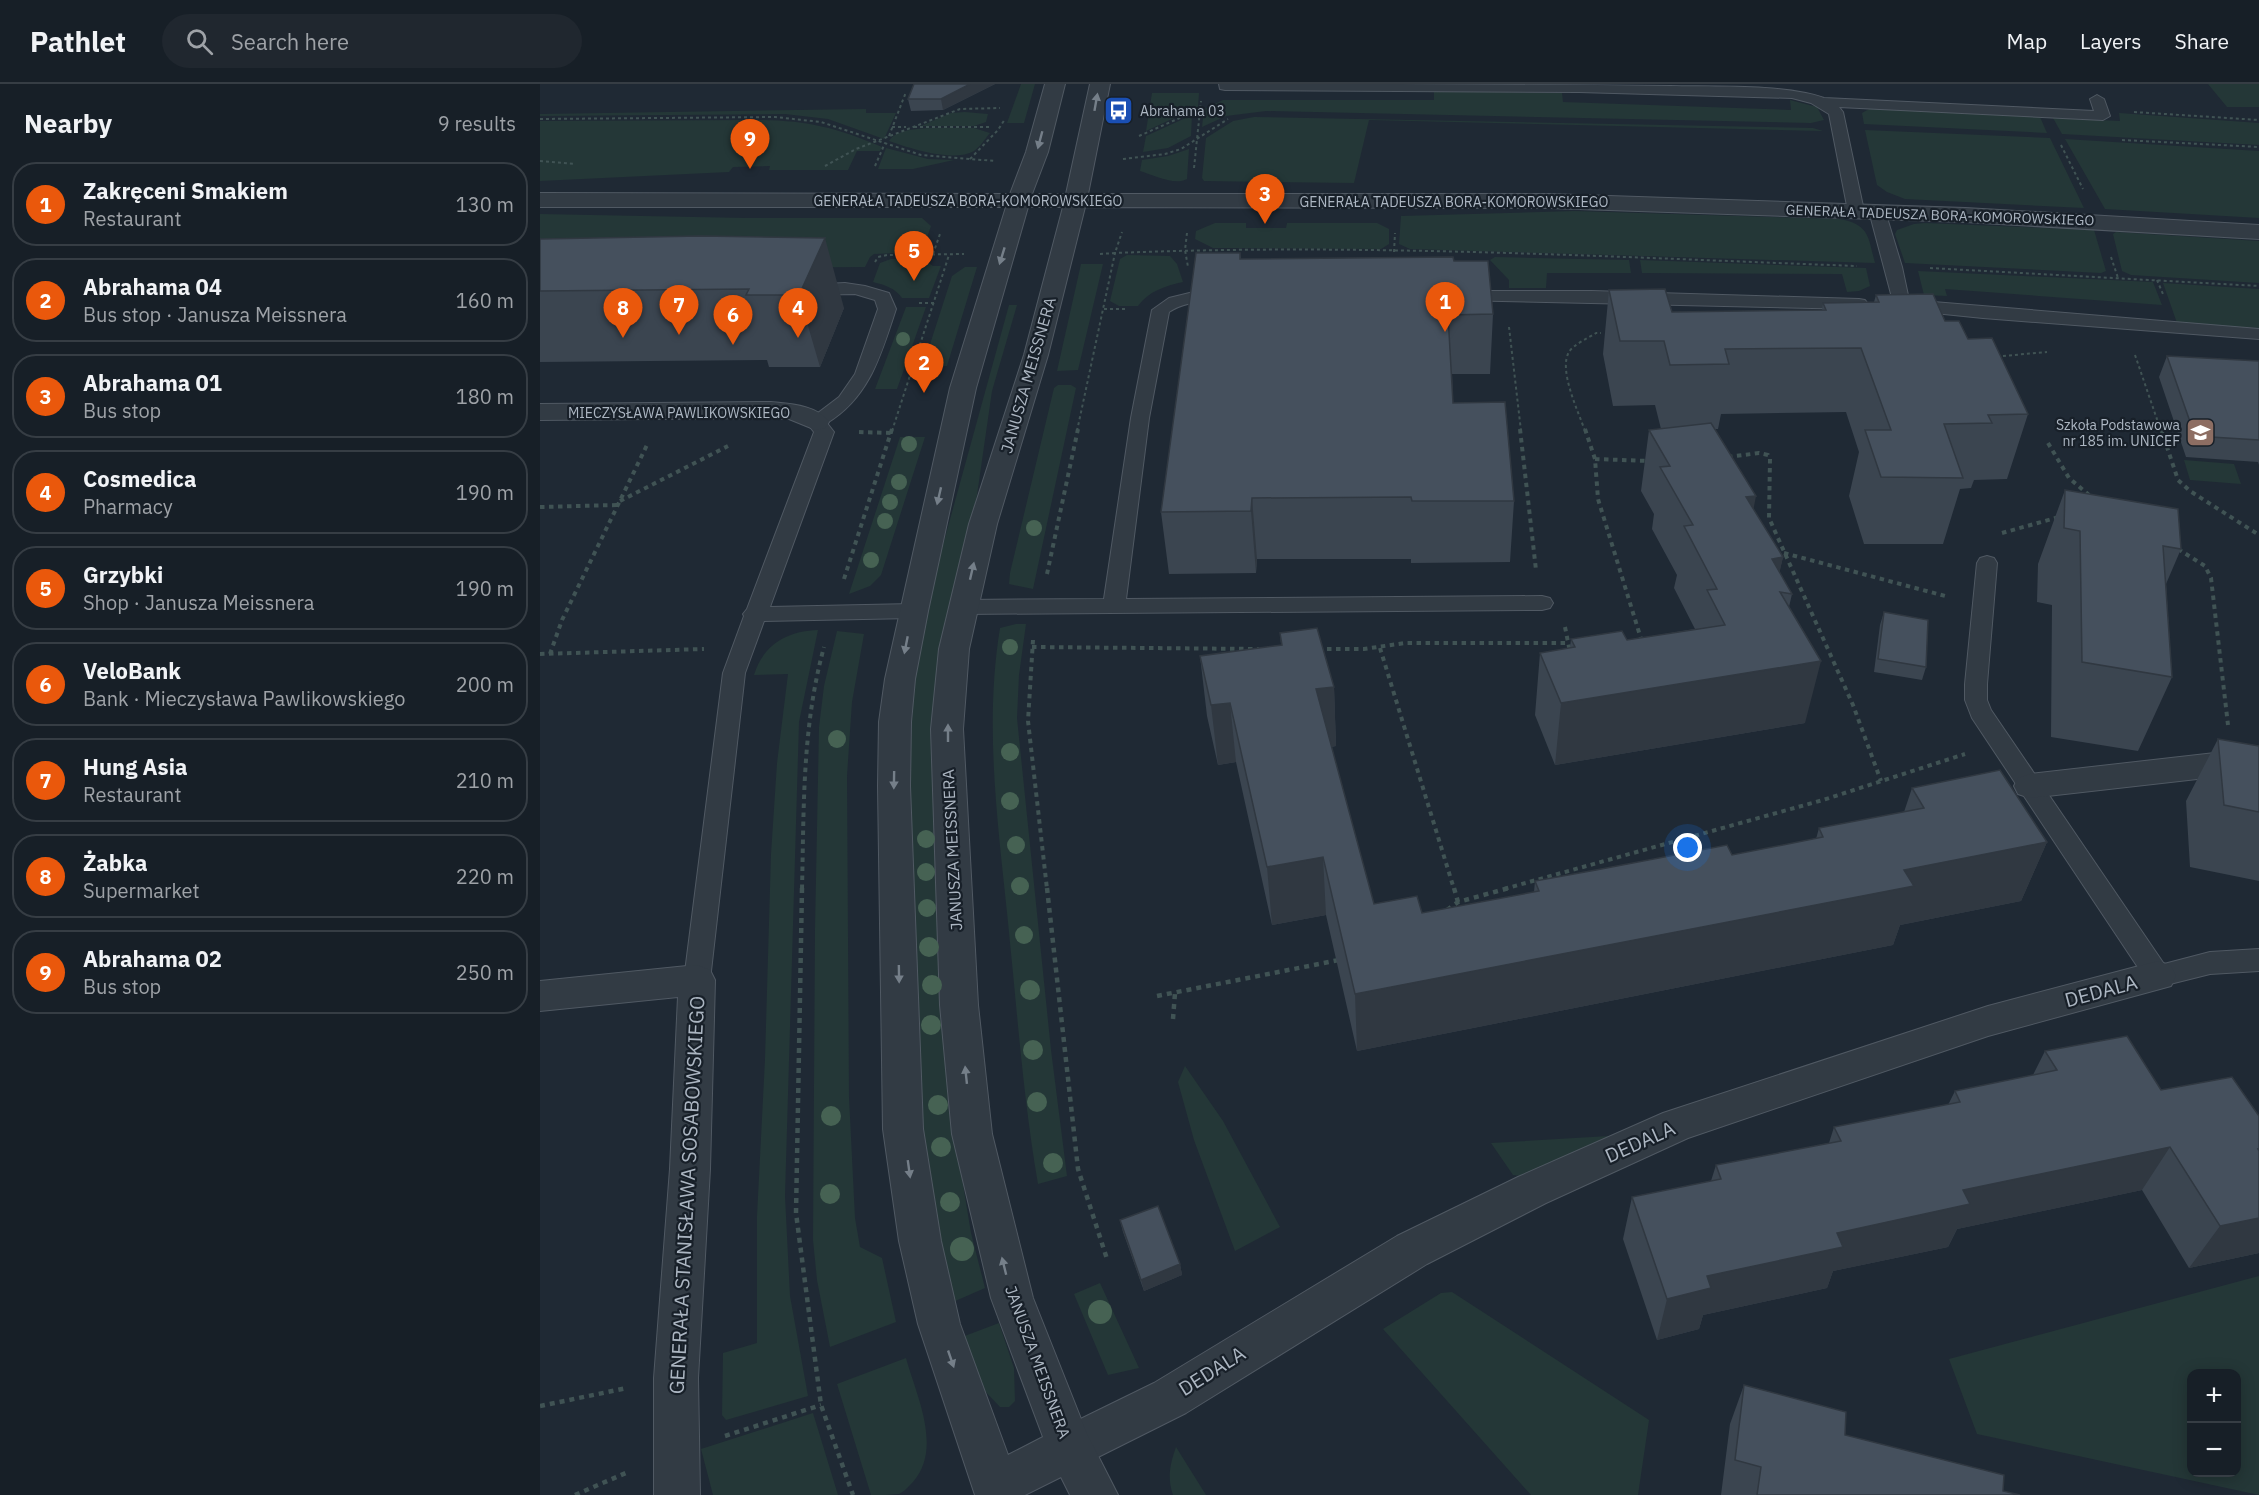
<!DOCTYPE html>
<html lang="en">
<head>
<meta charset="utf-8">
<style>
	body { margin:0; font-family:"IBM Plex Sans",sans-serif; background:#20272f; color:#f1f3f6 }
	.controls { position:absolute; right:18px; bottom:18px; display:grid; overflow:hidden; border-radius:12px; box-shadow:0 3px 15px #0003 }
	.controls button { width:54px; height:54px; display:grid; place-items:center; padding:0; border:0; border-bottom:2px solid #363d44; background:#171f27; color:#f1f3f6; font:30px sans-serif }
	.you { position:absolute; left:1148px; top:764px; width:21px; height:21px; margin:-15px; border:4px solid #fff; border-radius:50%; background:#1a73e8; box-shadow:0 0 0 9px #1a73e833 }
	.badge { display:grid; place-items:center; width:39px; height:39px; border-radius:50%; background:#ea580c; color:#fff; font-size:20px; font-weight:700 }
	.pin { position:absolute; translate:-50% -50px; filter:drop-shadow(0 2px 3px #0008) }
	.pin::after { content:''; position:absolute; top:32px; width:21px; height:18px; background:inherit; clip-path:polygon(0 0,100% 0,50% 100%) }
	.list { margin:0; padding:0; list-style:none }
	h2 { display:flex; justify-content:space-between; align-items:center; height:78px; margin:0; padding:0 24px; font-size:26px }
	h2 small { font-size:20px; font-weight:400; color:#9ea2a7 }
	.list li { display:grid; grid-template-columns:39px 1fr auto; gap:18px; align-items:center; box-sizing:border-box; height:84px; margin:0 12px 12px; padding:0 12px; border:2px solid #363d44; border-radius:24px }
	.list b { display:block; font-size:22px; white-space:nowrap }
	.list p { margin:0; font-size:20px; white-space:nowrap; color:#9ea2a7 }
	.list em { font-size:20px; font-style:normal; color:#9ea2a7 }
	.icon { flex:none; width:33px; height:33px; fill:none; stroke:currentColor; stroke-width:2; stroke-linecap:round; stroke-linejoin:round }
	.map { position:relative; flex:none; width:1719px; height:1411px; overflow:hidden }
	header { display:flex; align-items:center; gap:36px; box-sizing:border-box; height:84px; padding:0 30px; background:#171f27; border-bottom:2px solid #363d44 }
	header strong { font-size:28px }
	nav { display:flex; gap:33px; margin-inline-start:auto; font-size:21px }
	.search { width:420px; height:54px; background:#20272f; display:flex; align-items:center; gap:15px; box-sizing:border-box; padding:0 21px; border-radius:33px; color:#9ea2a7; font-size:22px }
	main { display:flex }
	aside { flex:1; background:#171f27 }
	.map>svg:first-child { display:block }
	.green { fill:#243737; fill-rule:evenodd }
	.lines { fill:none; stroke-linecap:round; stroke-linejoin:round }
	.service-casing { stroke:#505963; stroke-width:2 }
	.pedestrian-casing { stroke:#505963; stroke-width:2 }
	.minor-casing { stroke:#505963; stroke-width:2 }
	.tertiary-casing { stroke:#505963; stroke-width:2 }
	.path-far2 { stroke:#405354; stroke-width:2; stroke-dasharray:3 3; stroke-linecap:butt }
	.path-far1 { stroke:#405354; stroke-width:4; stroke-dasharray:4.5 4.5; stroke-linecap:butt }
	.path { stroke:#405354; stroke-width:4.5; stroke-dasharray:5 5; stroke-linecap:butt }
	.service { fill:#323b44; fill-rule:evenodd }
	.pedestrian { fill:#323b44; fill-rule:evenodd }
	.minor { fill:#323b44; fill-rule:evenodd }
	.tertiary { fill:#323b44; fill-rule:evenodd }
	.tree { fill:#466253 }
	.wall { fill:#3b4550 }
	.shaded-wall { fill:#303841 }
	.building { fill:#45505d; stroke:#303841; stroke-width:1.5 }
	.oneway { fill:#757f89 }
	.labels { text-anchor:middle; stroke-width:4.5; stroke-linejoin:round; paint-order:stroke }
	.far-poi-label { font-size:14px; fill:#acb6c2; stroke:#182029; text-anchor:start }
	.far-street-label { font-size:14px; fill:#acb6c2; stroke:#182029 }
	.street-label { font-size:16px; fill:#acb6c2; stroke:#182029 }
	.near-street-label { font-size:20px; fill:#acb6c2; stroke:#182029 }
</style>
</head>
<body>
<header>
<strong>Pathlet</strong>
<div class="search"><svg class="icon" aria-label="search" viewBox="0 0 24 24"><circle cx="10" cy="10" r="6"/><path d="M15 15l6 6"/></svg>Search here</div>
<nav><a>Map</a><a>Layers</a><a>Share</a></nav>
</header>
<main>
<aside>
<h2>Nearby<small>9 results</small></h2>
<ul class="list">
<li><span class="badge">1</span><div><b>Zakręceni Smakiem</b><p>Restaurant</p></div><em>130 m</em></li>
<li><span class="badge">2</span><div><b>Abrahama 04</b><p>Bus stop · Janusza Meissnera</p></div><em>160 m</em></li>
<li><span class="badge">3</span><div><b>Abrahama 01</b><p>Bus stop</p></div><em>180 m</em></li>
<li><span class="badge">4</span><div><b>Cosmedica</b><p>Pharmacy</p></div><em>190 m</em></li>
<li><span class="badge">5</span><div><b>Grzybki</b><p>Shop · Janusza Meissnera</p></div><em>190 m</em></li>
<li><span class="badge">6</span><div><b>VeloBank</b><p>Bank · Mieczysława Pawlikowskiego</p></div><em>200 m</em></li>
<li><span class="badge">7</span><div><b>Hung Asia</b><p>Restaurant</p></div><em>210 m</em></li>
<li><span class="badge">8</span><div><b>Żabka</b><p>Supermarket</p></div><em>220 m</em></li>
<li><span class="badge">9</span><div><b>Abrahama 02</b><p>Bus stop</p></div><em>250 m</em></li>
</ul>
</aside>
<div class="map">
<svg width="1719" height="1411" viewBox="0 0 1719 1411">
	<rect width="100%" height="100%" fill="#1f2934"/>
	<!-- green -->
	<path class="green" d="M 481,0 L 495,0 L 484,39 L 467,39 Z
		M 1668,0 L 1719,0 L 1719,23 L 1687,23 Z
		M 894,7 L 1022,9 L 1023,18 L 1251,26 L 1250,16 L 1277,23 L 1284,36 L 1271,39 L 726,27 L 686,32 L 662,43 L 664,25 L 683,16 L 894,16 Z
		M 612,9 L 659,9 L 658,23 L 606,47 Z
		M 1331,24 L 1500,33 L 1507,49 L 1324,40 L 1322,29 Z
		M 326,25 L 326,29 L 356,29 L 344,55 L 288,35 L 245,30 L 0,32 L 0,30 Z
		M 425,28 L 448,30 L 446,38 L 434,42 L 381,42 L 411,29 Z
		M 1579,29 L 1719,39 L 1719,61 L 1522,50 L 1513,34 L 1580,37 Z
		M 652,31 L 651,52 L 628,64 L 603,68 L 606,52 Z
		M 714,33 L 1273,44 L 1283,47 L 829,36 L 814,99 L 664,97 L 662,94 L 666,54 L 693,37 Z
		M 214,36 C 265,36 295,43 342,63 L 340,67 L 317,67 L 308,86 L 229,86 L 230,82 L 193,83 L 189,88 L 0,97 L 0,37 Z
		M 434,44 L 450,49 C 445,55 440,63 434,67 C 414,79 369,64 349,57 C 359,39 414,45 434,44 Z
		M 1325,46 L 1510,54 L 1544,124 L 1365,115 L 1347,108 L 1337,101 Z
		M 1525,55 L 1719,67 L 1719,134 L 1565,125 Z
		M 346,64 L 388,75 L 414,76 L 373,85 L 338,85 Z
		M 649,65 L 647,95 C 635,102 613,91 600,87 L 602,76 L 628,72 Z
		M 1035,127 L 1300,135 C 1330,141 1328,153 1335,179 L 870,165 L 859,160 L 861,132 Z
		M 0,130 L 206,134 L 382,134 L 391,142 L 382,168 L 334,170 L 330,173 L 325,183 L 0,185 Z
		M 675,139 L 706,139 L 706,144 L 746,144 L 747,139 L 837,139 L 849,145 L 849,160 L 841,165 L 673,164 L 655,155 L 656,147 Z
		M 1385,139 L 1554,146 L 1566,187 L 1561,189 L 1365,179 L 1355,150 L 1357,146 L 1374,140 Z
		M 1576,148 L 1719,157 L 1719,199 L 1591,191 L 1582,187 L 1573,150 Z
		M 587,171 L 630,172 L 637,180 L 643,198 C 625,202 609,207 598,222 L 579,222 L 570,217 L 580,175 Z
		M 955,173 L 1089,176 L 1091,189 L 1007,189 L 1006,204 L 969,204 L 969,196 L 950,176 Z
		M 381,174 L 393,182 L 401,182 L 389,214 L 362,214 C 355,204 345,201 333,198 L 340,179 L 351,175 Z
		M 1100,176 L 1326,184 L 1330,202 L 1319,207 L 1307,208 L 1302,190 L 1102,189 Z
		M 541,180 L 563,180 L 538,286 L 517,287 Z
		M 425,183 L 437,183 L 407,282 L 383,282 L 412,192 Z
		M 1378,187 L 1613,198 L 1622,221 L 1405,205 L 1407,212 L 1384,211 Z
		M 1623,199 L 1719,205 L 1719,244 L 1637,239 Z
		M 469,221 L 477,221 L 452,307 L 437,411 L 405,543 L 416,1058 L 431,1149 L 445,1204 L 413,1218 C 406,1186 396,1153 391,1120 C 377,1023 377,925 373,826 C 370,723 365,621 387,519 Z
		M 366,223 L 386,223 L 357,305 L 335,305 Z
		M 518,301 L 531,301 L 536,304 L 493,505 L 469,500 L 470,489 L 514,304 Z
		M 360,353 L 385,353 L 341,491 L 330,502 L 309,510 Z
		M 1644,376 L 1694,380 L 1701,400 L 1650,396 Z
		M 476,540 L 486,540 L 479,591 L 477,634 L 511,966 L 527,1092 L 498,1100 C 483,1013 477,926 468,838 C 458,740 444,642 460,544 Z
		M 278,546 L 259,638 L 245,1112 L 250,1212 L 268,1312 L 186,1336 L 182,1331 L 183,1269 L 217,1259 L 217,1132 L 225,975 L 231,770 L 237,679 L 248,590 L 214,591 C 223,561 247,547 278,546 Z
		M 297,547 L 324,550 L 312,618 L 307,692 L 309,1013 L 315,1134 L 320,1163 L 342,1174 L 356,1238 L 290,1263 L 277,1196 L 273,1156 L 275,845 L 279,643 L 284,602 Z
		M 645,982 L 683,1037 L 740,1143 L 695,1167 L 654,1056 L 638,998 Z
		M 1069,1052 L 980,1092 L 973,1091 L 951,1059 Z
		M 1719,1192 L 1719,1411 L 1437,1350 L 1409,1275 ZM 1652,1290 L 1696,1290 L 1696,1388 L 1652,1388 Z
		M 560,1199 L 599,1284 L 568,1291 L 534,1210 Z
		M 912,1208 L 1109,1336 L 1098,1411 L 991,1411 L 843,1245 L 901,1209 Z
		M 459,1239 L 474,1284 L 475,1317 L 469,1323 L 460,1323 L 441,1303 L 422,1253 Z
		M 366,1274 C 376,1311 403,1364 373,1398 C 369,1402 364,1408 359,1410 C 351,1411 340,1411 331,1411 L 297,1300 Z
		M 273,1329 L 298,1411 L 173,1411 L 161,1365 Z
		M 636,1363 L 666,1411 L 633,1411 C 627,1394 630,1380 636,1363 Z"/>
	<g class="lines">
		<defs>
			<path id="service" d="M 679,0 C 829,0 980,0 1130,2 C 1174,3 1244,0 1284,14 L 1554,27 L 1550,15 L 1557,11 L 1564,15 L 1570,32 L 1563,36 L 1299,23 L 1303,28 L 1324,127 L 1316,132 L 1308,127 L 1289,30 L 1271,19 L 1252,14 L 1039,8 L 685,6 L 680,5 Z
				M 1337,122 L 1345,127 L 1362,183 L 1369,216 L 1719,245 L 1719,255 L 1443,234 L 1355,225 L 1329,127 Z
				M 305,199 L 325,202 L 349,209 L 356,225 C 341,270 330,313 287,339 L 294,348 L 230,523 L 373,520 L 381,522 L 384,527 L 381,532 L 373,534 L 224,537 L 205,589 L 170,896 L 166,904 L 157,907 L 148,904 L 144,896 L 183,589 L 204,532 L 203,530 L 207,525 L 274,348 L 266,338 L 299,313 L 315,290 L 338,225 L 335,216 L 315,210 L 266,211 L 260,210 L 257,206 L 260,202 L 266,201 Z
				M 666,205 L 689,206 L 692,210 L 689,214 C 668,219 649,215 629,228 L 609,334 L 586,515 L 1002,512 L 1010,514 L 1013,519 L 1010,524 L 1002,526 L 423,530 L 415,528 L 412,523 L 415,518 L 423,516 L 564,515 L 591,334 L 612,226 L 629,214 Z
				M 919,207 L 1052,207 L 1319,215 L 1325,216 L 1328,220 L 1325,224 L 1319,225 L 913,216 L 910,212 L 913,208 Z
				M 1447,472 L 1454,474 L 1457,479 L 1447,600 L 1447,616 L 1451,626 L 1624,880 L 1670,868 L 1719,865 L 1719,887 L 1670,890 L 1618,903 L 1609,900 L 1432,634 L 1425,616 L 1425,600 L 1437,479 L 1440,474 Z"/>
			<path id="pedestrian" d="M 1719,664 L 1719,688 L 1490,714 L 1478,710 L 1474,702 L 1478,694 L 1490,690 Z"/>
			<path id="minor" d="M 231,318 C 250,320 277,321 289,338 L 285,344 L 276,346 L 249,335 L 231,334 L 0,336 L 0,320 Z
				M 1618,877 L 1631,882 L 1636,892 L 1631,902 L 1448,952 L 1148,1054 L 1006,1119 L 887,1180 L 646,1329 L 530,1387 L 514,1380 L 507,1364 L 514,1348 L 614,1299 L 857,1152 L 978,1093 L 1123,1029 L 1448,922 Z
				M 157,881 L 170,886 L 175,896 L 170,1085 L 158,1294 L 160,1411 L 114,1411 L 114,1294 L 130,1085 L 138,913 L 0,927 L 0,897 Z"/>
			<path id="tertiary" d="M 505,0 L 525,0 L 508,68 L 492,110 L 526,110 L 550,0 L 570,0 L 548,110 L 1009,110 L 1425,124 L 1719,141 L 1719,155 L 1425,138 L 1009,124 L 545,123 L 508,271 L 457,440 L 429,565 L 423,645 L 438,921 L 452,1050 L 493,1214 L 547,1350 L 578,1411 L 530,1411 L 521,1393 L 485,1411 L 435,1411 L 378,1240 L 359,1157 L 343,1045 L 338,702 L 339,638 L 345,595 L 410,304 L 466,123 L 0,123 L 0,109 L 470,110 L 486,68 ZM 488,123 L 523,123 L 484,271 L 429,440 L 399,565 L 391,645 L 400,921 L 412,1050 L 451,1214 L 503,1353 L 468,1371 L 420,1240 L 401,1157 L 383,1045 L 370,702 L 371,638 L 375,595 L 388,527 L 436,304 Z"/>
		</defs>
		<!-- service casing -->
		<use href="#service" class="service-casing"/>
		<!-- pedestrian casing -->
		<use href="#pedestrian" class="pedestrian-casing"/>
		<!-- minor casing -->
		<use href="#minor" class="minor-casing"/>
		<!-- tertiary casing -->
		<use href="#tertiary" class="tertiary-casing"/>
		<!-- path-far2 -->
		<path class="path-far2" d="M 1594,28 L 1719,36
			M 0,35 L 235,33 L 281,38 L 381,71 L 455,77
			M 352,43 L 366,43
			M 374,43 L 451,43
			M 349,52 L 366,8
			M 599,52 L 660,25
			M 1582,56 L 1719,63
			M 1521,61 L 1543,105
			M 430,75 L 458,46 L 465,35
			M 583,75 L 625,70 L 641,65 L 688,35
			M 0,77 L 35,80
			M 285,82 L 316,65 L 420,25 L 460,24
			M 335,82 L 345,59
			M 654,84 L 661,17
			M 647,149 L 645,166 L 648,183
			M 854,168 L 855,149
			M 393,170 L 400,150
			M 560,170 L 575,169 L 582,148
			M 1571,173 L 1578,194
			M 335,178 L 338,173 L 347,171 L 424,170
			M 1390,184 L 1719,202
			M 1617,196 L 1623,210
			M 379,219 L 394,219
			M 564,225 L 587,225
			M 969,243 L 981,347
			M 1595,271 L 1621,347
			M 1463,272 L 1507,268
			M 352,347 L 409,171
			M 537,347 L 575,169 C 822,159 1070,173 1317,182
			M 1045,347 C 1039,329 1018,286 1029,268 C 1033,261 1048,254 1056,249 L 1061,249"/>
		<!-- path-far1 -->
		<path class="path-far1" d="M 980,345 L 996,486
			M 1045,345 L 1055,375 L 1058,415 L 1102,558
			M 1621,345 L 1638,396 L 1650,407 L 1719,451
			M 319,348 L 352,349
			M 1508,359 L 1529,394 L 1549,411
			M 1188,373 L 1219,369 L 1228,371 L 1230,375 L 1229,434 L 1313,621 L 1341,697
			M 1055,375 L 1109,377
			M 80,417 L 188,362
			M 0,423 L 77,421
			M 1462,449 L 1519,433
			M 1638,465 L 1665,482 L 1671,494 L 1688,641
			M 1244,469 L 1409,513
			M 507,490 L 538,345
			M 304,495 L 352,345
			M 1025,543 L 1030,568
			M 493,556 L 488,637 L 507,805
			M 492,563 L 719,565
			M 840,564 L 914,805
			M 778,565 L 824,565 L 865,559 L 1027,559
			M 0,570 L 164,565
			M 10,570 L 22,536 L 107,361
			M 262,805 C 264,723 262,643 284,563
			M 964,805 L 1283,716 L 1425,670"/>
		<!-- path -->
		<path class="path" d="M 262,804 L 256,1129 L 281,1321 L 313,1411
			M 507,804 L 538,1085 L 567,1175
			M 914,804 L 918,818
			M 907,826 L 918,818 L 969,804
			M 617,912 L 799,876
			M 633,935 L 635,909
			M 0,1322 L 87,1304
			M 185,1352 L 281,1321
			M 35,1411 L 88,1388"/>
		<!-- service -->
		<use href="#service" class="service"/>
		<!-- pedestrian -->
		<use href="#pedestrian" class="pedestrian"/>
		<!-- minor -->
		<use href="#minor" class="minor"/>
		<!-- tertiary -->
		<use href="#tertiary" class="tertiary"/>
	</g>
	<!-- trees -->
	<g class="tree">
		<circle cx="363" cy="255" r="7"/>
		<circle cx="369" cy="360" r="8"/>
		<circle cx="359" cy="398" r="8"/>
		<circle cx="350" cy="418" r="8"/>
		<circle cx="345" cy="437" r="8"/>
		<circle cx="494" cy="444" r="8"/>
		<circle cx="331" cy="476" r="8"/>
		<circle cx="470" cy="563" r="8"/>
		<circle cx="297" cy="655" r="9"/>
		<circle cx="470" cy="668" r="9"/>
		<circle cx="470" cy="717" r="9"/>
		<circle cx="386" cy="755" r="9"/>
		<circle cx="476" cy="761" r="9"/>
		<circle cx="386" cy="788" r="9"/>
		<circle cx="480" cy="802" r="9"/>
		<circle cx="387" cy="824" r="9"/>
		<circle cx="484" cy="851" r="9"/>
		<circle cx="389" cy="863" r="10"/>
		<circle cx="392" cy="901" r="10"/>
		<circle cx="490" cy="906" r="10"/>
		<circle cx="391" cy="941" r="10"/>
		<circle cx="493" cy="966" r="10"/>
		<circle cx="497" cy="1018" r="10"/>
		<circle cx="398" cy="1021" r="10"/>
		<circle cx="291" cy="1032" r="10"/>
		<circle cx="401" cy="1063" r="10"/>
		<circle cx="513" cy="1079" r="10"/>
		<circle cx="290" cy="1110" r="10"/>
		<circle cx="410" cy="1118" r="10"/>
		<circle cx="422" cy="1165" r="12"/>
		<circle cx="560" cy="1228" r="12"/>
	</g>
	<!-- wall -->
	<path class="wall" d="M 374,0 L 455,0 L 403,26 L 371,27 L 368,15 Z
		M 161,152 L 304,224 L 280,283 L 229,283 L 227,276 L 0,278 L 0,155 Z
		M 700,169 L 701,175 L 914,177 L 953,230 L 950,290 L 912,290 L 913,319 L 974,417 L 970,478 L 871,479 L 871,475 L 717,475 L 716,489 L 629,490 L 621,428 Z
		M 1069,206 L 1132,228 L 1282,226 L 1283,219 L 1334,218 L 1336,211 L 1405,237 L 1428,255 L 1488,330 L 1467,395 L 1434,396 L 1431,404 L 1420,405 L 1403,460 L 1324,460 L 1309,412 L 1319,368 L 1306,328 L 1181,330 L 1178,345 L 1175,345 L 1213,425 L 1243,473 L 1239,489 L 1252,510 L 1249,523 L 1265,639 L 1015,681 L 995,631 L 1000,569 L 1030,564 L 1031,555 L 1087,556 L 1155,545 L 1134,504 L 1137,491 L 1112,445 L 1114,430 L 1101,407 L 1109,346 L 1121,345 L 1115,321 L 1073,322 L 1063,270 Z
		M 1627,272 L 1719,277 L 1719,381 L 1718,378 L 1646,373 L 1619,293 Z
		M 1525,406 L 1641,465 L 1626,500 L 1632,593 L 1598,667 L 1511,653 L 1512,521 L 1497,518 L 1498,480 Z
		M 1344,528 L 1386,583 L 1382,596 L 1334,588 L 1340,541 Z
		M 740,549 L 794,603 L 796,662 L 791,663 L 834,820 L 882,829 L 994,808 L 995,797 L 1192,771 L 1276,755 L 1279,744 L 1364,728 L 1372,704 L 1507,758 L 1481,817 L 1360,841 L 1353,861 L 817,967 L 786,831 L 732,841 L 696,678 L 678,681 L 667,632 L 660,572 L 741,561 Z
		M 1678,655 L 1719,662 L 1719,797 L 1650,783 L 1646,717 Z
		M 1505,967 L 1621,1006 L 1719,1032 L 1719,1169 L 1649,1184 L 1602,1106 L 1417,1145 L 1408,1163 L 1293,1187 L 1287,1204 L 1163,1231 L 1159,1245 L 1117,1256 L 1083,1155 L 1092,1113 L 1171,1097 L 1176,1081 L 1289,1059 L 1294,1043 L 1408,1021 L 1415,1007 L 1493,991 Z
		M 580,1136 L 640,1180 L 642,1191 L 604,1207 L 583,1148 Z
		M 1204,1301 L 1305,1351 L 1463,1407 L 1480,1411 L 1181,1411 L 1190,1340 Z"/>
	<!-- shaded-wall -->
	<path class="shaded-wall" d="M 430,0 L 455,0 L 403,26 L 401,15 Z
		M 285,154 L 304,224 L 280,283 L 259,211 Z
		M 1216,412 L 1204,474 L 1206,413 Z
		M 712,414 L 717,475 L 716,489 L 711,427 Z
		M 1243,473 L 1229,535 L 1232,475 Z
		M 1281,577 L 1265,639 L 1015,681 L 1021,619 Z
		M 794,603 L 796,662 L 779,665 L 776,605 Z
		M 690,619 L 696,678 L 678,681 L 671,621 Z
		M 1507,758 L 1481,817 L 1360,841 L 1353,861 L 817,967 L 815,910 L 1364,786 Z
		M 783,773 L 786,831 L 732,841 L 727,783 Z
		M 1630,1063 L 1602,1106 L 1417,1145 L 1408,1163 L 1293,1187 L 1287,1204 L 1163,1231 L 1159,1245 L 1117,1256 L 1127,1215 L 1167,1192 L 1423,1106 Z
		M 1719,1134 L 1719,1169 L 1649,1184 L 1680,1142 Z
		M 640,1180 L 642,1191 L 604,1207 L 601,1196 Z"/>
	<!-- building -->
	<path class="building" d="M 374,0 L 430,0 L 401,15 L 368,15 Z
		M 161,152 L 285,154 L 259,211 L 206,211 L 209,205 L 0,207 L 0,155 Z
		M 656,169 L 700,169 L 700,175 L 913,173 L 914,177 L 948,177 L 953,230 L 908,231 L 913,319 L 965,318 L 974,417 L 872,417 L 871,413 L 712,414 L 711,427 L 621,428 Z
		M 1125,205 L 1132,228 L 1286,226 L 1283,219 L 1339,218 L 1336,211 L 1393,210 L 1405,237 L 1419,237 L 1428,255 L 1452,254 L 1488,330 L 1448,331 L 1452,339 L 1404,340 L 1423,394 L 1341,393 L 1325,346 L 1351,346 L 1321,264 L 1185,265 L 1189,280 L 1130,281 L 1124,257 L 1080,257 L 1069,206 Z
		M 1627,272 L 1719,277 L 1719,356 L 1655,352 Z
		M 1171,339 L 1216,412 L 1206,413 L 1243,473 L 1232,475 L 1252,510 L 1240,508 L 1281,577 L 1021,619 L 1000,569 L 1035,563 L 1031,555 L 1082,547 L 1087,556 L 1185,541 L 1167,506 L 1177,505 L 1144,442 L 1153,441 L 1120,383 L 1130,382 L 1109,346 Z
		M 1525,406 L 1638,425 L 1641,465 L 1623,462 L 1632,593 L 1542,578 L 1540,447 L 1524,444 Z
		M 1344,528 L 1388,536 L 1386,583 L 1338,575 Z
		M 777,544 L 794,603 L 776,605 L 834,820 L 877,812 L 882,829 L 999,807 L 995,797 L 1056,786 L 1187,761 L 1192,771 L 1283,753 L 1279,744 L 1384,724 L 1372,704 L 1460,686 L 1507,758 L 1364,786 L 1374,802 L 815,910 L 783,773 L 727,783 L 690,619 L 671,621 L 660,572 L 742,561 L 740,549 Z
		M 1678,655 L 1719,662 L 1719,728 L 1684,721 Z
		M 1587,952 L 1621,1006 L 1692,993 L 1719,1032 L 1719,1065 L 1718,1065 L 1719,1067 L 1719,1134 L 1680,1142 L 1630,1063 L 1423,1106 L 1430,1120 L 1297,1149 L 1303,1163 L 1167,1192 L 1171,1204 L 1127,1215 L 1092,1113 L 1181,1095 L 1176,1081 L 1301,1057 L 1294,1043 L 1420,1018 L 1415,1007 L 1517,986 L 1505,967 Z
		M 618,1122 L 640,1180 L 601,1196 L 580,1136 Z
		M 1204,1301 L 1306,1328 L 1305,1351 L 1464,1391 L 1463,1407 L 1480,1411 L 1217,1411 L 1221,1383 L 1195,1376 Z"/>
	<!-- one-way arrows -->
	<defs><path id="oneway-solid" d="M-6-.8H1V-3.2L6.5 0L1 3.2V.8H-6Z" transform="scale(1.5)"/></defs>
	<g class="oneway">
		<use href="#oneway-solid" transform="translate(556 18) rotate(-80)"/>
		<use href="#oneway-solid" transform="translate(500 56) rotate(105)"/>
		<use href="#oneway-solid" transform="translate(462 172) rotate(107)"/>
		<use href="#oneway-solid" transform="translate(399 412) rotate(103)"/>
		<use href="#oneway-solid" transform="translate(432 487) rotate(-77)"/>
		<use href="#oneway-solid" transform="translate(366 561) rotate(101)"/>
		<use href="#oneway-solid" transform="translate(408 649) rotate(-90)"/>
		<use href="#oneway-solid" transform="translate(354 696) rotate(91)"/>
		<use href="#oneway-solid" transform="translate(359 890) rotate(89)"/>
		<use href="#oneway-solid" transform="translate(426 991) rotate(-96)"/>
		<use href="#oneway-solid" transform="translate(369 1085) rotate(82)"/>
		<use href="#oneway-solid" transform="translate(464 1182) rotate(-104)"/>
		<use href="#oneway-solid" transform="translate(411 1275) rotate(71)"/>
	</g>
	<!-- icons -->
	<defs>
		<symbol id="bus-square" viewBox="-11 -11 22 22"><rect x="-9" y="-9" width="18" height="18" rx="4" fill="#1a4fb4" stroke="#182029"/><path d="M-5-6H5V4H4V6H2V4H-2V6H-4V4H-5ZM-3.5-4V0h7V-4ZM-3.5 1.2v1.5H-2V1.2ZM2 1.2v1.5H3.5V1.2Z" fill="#fff"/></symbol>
		<symbol id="school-square" viewBox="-11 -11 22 22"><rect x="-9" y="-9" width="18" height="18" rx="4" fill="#8d6e63" stroke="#182029"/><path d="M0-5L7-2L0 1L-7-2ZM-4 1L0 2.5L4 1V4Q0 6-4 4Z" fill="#fff"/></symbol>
	</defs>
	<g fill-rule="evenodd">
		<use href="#bus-square" x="562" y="10" width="33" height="33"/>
		<use href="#school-square" x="1644" y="332" width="33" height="33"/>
	</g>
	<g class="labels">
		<!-- far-poi labels -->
		<g class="far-poi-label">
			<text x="600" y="32">Abrahama 03</text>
			<text x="1640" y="346" text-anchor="end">Szkoła Podstawowa<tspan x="1640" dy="16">nr 185 im. UNICEF</tspan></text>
		</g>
		<!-- far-street labels -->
		<g class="far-street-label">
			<text x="428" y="122">GENERAŁA TADEUSZA BORA-KOMOROWSKIEGO</text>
			<text x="914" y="123">GENERAŁA TADEUSZA BORA-KOMOROWSKIEGO</text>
			<text transform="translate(1400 131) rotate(2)" y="5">GENERAŁA TADEUSZA BORA-KOMOROWSKIEGO</text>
			<text x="139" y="334">MIECZYSŁAWA PAWLIKOWSKIEGO</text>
		</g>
		<!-- street labels -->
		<g class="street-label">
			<text transform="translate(488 291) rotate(-74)" y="6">JANUSZA MEISSNERA</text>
			<text transform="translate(412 766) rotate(-93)" y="6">JANUSZA MEISSNERA</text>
			<text transform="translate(498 1278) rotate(70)" y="6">JANUSZA MEISSNERA</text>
		</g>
		<!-- near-street labels -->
		<g class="near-street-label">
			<text transform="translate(1561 907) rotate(-15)" y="7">DEDALA</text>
			<text transform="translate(1100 1058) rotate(-24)" y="7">DEDALA</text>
			<text transform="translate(147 1111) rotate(-87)" y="7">GENERAŁA STANISŁAWA SOSABOWSKIEGO</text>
			<text transform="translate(672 1287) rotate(-32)" y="7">DEDALA</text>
		</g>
	</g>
</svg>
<div class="controls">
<button>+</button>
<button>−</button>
</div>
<div class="you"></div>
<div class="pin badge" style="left:905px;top:248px">1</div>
<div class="pin badge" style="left:384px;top:309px">2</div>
<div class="pin badge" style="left:725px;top:140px">3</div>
<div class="pin badge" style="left:258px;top:254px">4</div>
<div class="pin badge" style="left:374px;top:197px">5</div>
<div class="pin badge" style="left:193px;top:261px">6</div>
<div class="pin badge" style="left:139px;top:251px">7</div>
<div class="pin badge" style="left:83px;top:254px">8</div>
<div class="pin badge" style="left:210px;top:85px">9</div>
</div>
</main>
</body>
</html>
